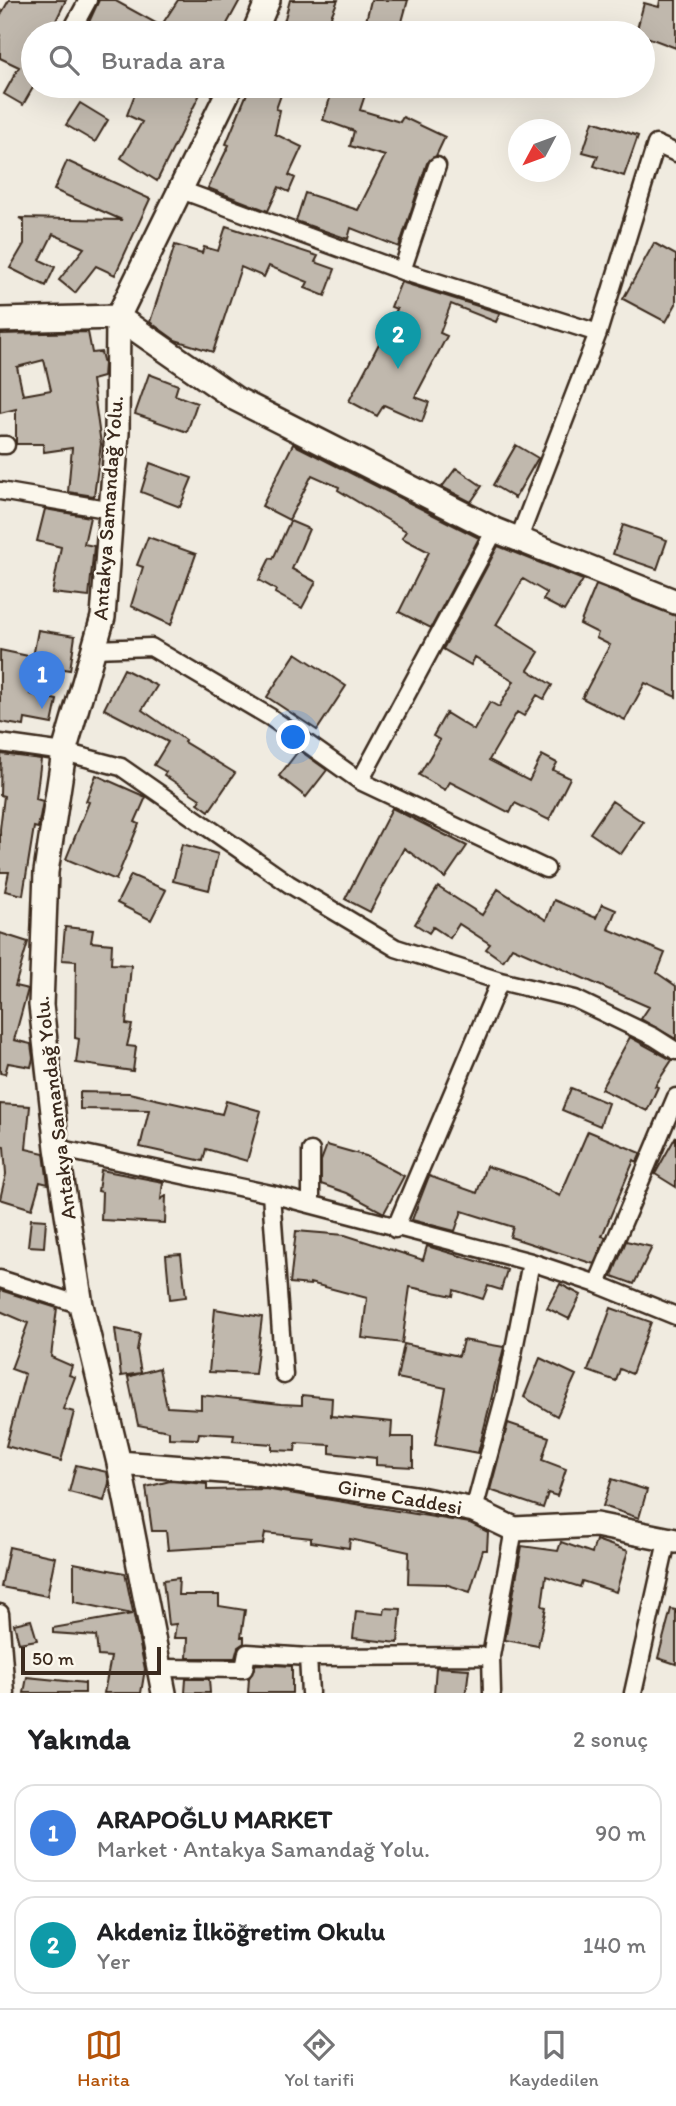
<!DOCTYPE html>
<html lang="tr">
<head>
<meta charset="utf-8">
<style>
	body { margin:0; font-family:Itim,sans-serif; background:#f2f2f2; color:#202124 }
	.compass { position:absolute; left:508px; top:119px; width:63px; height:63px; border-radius:50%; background:#fff; box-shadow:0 7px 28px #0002; rotate:229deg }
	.scale { position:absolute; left:21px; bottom:18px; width:140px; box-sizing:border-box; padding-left:7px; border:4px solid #3b2a1e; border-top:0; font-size:19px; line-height:24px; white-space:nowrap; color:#3b2a1e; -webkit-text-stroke:5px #fbf7ec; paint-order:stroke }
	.you { position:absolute; left:294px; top:738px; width:24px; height:24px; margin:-18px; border:5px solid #fff; border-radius:50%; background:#1a73e8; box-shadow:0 0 0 10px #1a73e833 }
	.badge { display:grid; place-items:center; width:46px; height:46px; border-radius:50%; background:#b45309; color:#fff; font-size:23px; font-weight:700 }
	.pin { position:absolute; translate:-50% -58px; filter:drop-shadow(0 2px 4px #0008) }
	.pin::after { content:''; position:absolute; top:37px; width:24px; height:21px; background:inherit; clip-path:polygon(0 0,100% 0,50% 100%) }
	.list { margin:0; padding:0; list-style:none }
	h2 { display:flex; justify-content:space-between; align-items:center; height:91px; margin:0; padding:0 28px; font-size:30px }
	h2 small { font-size:23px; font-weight:400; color:#757577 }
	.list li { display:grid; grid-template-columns:46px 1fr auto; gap:21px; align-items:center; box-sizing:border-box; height:98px; margin:0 14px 14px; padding:0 14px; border:2px solid #e0e0e0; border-radius:21px }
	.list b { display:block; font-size:26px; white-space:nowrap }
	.list p { margin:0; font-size:23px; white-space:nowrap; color:#757577 }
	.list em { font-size:23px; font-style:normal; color:#757577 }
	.icon { flex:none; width:38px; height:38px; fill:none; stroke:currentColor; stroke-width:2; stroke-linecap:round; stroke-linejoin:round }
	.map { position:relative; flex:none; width:676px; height:1693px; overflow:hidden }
	.search { position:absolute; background:#fff; box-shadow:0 7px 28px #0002; left:21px; right:21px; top:21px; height:77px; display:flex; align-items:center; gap:18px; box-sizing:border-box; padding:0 24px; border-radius:38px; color:#757577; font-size:26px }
	.sheet { height:315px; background:#fff }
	nav { display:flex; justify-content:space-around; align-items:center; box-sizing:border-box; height:98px; border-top:2px solid #e0e0e0; background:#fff; font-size:19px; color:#757577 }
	nav a { display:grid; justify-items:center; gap:4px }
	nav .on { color:#b45309 }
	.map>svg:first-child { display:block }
	.building { fill:#c0b8ad; stroke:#3b2a1e; stroke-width:2; fill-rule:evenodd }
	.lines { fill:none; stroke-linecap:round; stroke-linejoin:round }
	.street-casing { stroke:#3b2a1e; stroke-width:21 }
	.secondary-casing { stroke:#3b2a1e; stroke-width:28 }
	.street { stroke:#fbf7ec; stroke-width:16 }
	.secondary { stroke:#fbf7ec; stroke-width:23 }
	.labels { text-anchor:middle; stroke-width:5; stroke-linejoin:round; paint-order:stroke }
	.street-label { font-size:21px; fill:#3b2a1e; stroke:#fbf7ec }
</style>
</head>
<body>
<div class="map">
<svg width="676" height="1693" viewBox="0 0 676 1693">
	<rect width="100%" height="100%" fill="#f0ebe0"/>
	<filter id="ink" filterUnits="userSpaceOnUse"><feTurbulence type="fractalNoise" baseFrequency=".0143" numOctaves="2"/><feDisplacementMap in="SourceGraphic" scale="14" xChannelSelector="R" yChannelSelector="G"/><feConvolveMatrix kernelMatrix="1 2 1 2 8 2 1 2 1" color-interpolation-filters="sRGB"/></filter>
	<g filter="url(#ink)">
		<!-- building -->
		<path class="building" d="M 9,0 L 66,0 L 50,33 L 33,33 L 31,83 L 34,86 L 23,105 L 4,94 L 19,67 L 0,58 L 0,16 Z
			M 99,0 L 114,0 L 161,26 L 178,0 L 240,0 L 222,33 L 84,33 Z
			M 290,0 L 338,0 L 324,33 L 281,33 Z
			M 371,0 L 408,0 L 400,29 L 366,21 Z
			M 660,0 L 676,0 L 676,48 L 636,33 L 644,3 L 659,7 Z
			M 138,86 L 204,86 L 157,181 L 121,158 L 142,122 L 127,115 Z
			M 250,86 L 265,86 L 282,92 L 276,109 L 280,110 L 275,134 L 302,147 L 289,175 L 295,178 L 289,192 L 279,187 L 268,211 L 208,188 L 229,145 L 226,144 Z
			M 334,86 L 368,86 L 360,110 L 400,122 L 403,117 L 445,137 L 436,156 L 427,163 L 399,247 L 351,228 L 348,239 L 296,221 L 305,193 L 358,210 L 385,156 L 350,146 L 354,131 L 323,120 Z
			M 80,103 L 108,120 L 95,142 L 66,125 Z
			M 593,121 L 638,136 L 624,176 L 594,166 L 598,156 L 583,152 Z
			M 67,161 L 150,199 L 115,275 L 96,266 L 75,293 L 59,280 L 84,248 L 53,234 L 40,260 L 55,267 L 46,286 L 10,268 L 24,244 L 24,220 L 19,218 L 122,220 L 54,190 Z
			M 226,226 L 318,256 L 315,262 L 335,269 L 325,296 L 305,288 L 308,282 L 269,266 L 264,277 L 241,267 L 213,352 L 175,340 L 150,322 L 175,245 L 202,253 L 204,247 L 218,251 Z
			M 654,243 L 676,255 L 676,304 L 666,322 L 623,299 Z
			M 401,282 L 500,313 L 496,322 L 451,304 L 440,333 L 447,336 L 415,397 L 429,402 L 422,422 L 384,405 L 377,416 L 349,401 L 397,309 L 391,307 Z
			M 88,332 L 92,353 L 101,352 L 104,364 L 103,377 L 92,380 L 101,444 L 94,496 L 68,492 L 72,448 L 44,452 L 43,444 L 16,444 L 16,409 L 0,413 L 0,334 ZM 44,360 L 51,390 L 23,395 L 17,367 Z
			M 149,374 L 178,385 L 175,395 L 197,403 L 187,432 L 135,414 Z
			M 293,444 L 479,538 L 431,628 L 399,612 L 429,552 L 402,538 L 406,531 L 338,490 L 339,487 L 312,475 L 289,520 L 262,506 Z
			M 516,445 L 538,458 L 515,498 L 493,485 Z
			M 150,463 L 192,478 L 180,507 L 141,492 Z
			M 456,468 L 482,486 L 471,502 L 442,487 Z
			M 45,509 L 90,517 L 84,544 L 94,546 L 89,597 L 52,593 L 61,547 L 37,541 Z
			M 290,521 L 309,529 L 292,569 L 316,582 L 302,608 L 275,593 L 276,590 L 259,580 L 270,558 L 273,559 Z
			M 623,525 L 667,540 L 657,569 L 613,554 Z
			M 148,537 L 196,554 L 171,625 L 131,606 L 143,567 L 137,565 Z
			M 498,546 L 583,580 L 564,611 L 543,600 L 547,593 L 523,579 L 496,625 L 539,652 L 528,670 L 552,685 L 544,699 L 537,695 L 524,716 L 517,712 L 489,760 L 529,781 L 542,755 L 557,763 L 553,770 L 570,778 L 549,820 L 515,803 L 510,813 L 450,782 L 445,790 L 419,775 L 440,740 L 433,736 L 446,713 L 474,730 L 490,702 L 499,707 L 514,681 L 475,657 L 471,665 L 443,649 Z
			M 596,585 L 676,616 L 676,697 L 645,683 L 625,720 L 582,698 L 610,645 L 596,638 L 598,633 L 580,624 Z
			M 38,630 L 75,636 L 70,670 L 35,664 L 30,694 L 57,700 L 52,724 L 25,719 L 24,726 L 0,722 L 0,650 L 33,657 Z
			M 296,653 L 346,686 L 317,730 L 267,697 Z
			M 124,669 L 157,686 L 142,710 L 185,740 L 184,742 L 235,773 L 209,811 L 198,803 L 200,799 L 164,775 L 166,772 L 154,765 L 168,742 L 104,709 Z
			M 299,750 L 327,770 L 306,797 L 279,776 Z
			M 1,754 L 41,759 L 36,799 L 43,801 L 38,828 L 34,827 L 23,895 L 5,891 L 9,872 L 0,872 L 0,829 L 4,796 L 0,795 Z
			M 96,775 L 146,797 L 135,822 L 139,824 L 116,880 L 66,859 L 89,802 L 86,801 Z
			M 612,801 L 643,822 L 621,854 L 590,833 Z
			M 392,808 L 467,846 L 445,878 L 404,848 L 370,912 L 345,899 Z
			M 182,844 L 218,854 L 209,890 L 173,881 Z
			M 131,875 L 166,890 L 151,920 L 117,903 Z
			M 438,887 L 482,915 L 498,889 L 546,920 L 554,900 L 596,918 L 602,904 L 616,910 L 608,929 L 665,953 L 657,973 L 676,986 L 676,1039 L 641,1019 L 649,1007 L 512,947 L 503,961 L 486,949 L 490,944 L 459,924 L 450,938 L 433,927 L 429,933 L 415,924 Z
			M 65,927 L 93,930 L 91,942 L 112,944 L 111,964 L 131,965 L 126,1024 L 132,1025 L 127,1046 L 136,1047 L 133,1071 L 76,1063 L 79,1039 L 75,1038 L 76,961 L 62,960 Z
			M 0,933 L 28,942 L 15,986 L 28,989 L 14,1040 L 31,1044 L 33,1058 L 31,1067 L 8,1063 L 5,1074 L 0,1073 Z
			M 630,1037 L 672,1060 L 655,1086 L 658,1087 L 647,1111 L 601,1089 Z
			M 571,1088 L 608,1103 L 600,1126 L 562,1110 Z
			M 80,1092 L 129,1093 L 222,1114 L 226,1101 L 261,1111 L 247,1161 L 206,1149 L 203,1161 L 140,1147 L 149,1110 L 80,1109 Z
			M 0,1104 L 30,1106 L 26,1149 L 44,1153 L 48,1184 L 40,1182 L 32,1209 L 0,1199 L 6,1174 L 4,1147 L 0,1146 Z
			M 588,1131 L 641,1153 L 637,1162 L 634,1160 L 602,1236 L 606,1237 L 594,1264 L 510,1237 L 513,1227 L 462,1211 L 455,1231 L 412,1220 L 429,1176 L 477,1193 L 486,1166 L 525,1178 L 560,1196 Z
			M 676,1136 L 676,1187 L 655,1174 Z
			M 327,1145 L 366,1156 L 404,1176 L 384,1213 L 347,1193 L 321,1184 L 321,1161 Z
			M 101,1170 L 163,1182 L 161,1199 L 166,1196 L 165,1223 L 101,1220 L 102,1192 L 98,1191 Z
			M 31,1219 L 46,1220 L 44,1247 L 28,1246 Z
			M 296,1231 L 345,1235 L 423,1260 L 427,1246 L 507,1270 L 501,1290 L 488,1286 L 483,1299 L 454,1290 L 453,1296 L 410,1287 L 402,1343 L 362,1338 L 367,1298 L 310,1283 L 310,1285 L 290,1283 Z
			M 626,1241 L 652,1247 L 634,1284 L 612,1276 Z
			M 181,1254 L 186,1297 L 170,1299 L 166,1255 Z
			M 560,1284 L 581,1295 L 569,1319 L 547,1308 Z
			M 0,1290 L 57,1308 L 51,1357 L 72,1366 L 69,1375 L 75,1377 L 63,1409 L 74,1412 L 61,1461 L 6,1446 L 25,1374 L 11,1369 L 28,1323 L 0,1311 Z
			M 611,1308 L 651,1322 L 632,1374 L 620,1369 L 616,1381 L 588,1371 Z
			M 215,1309 L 262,1317 L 255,1374 L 209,1372 Z
			M 115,1329 L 140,1334 L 137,1350 L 141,1373 L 159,1368 L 167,1407 L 201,1409 L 201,1395 L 281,1404 L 302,1405 L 302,1395 L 332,1398 L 331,1416 L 392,1422 L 391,1437 L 413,1437 L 413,1467 L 376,1465 L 376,1458 L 330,1453 L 330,1445 L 296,1443 L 295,1451 L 272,1450 L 272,1444 L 233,1441 L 234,1435 L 199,1433 L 198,1439 L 169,1438 L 169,1431 L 138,1425 L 128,1377 L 141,1373 L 121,1376 Z
			M 463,1340 L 504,1347 L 478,1453 L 435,1445 L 446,1388 L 397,1378 L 404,1344 L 459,1356 Z
			M 540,1358 L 576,1375 L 557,1416 L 524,1397 Z
			M 508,1423 L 549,1437 L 542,1460 L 566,1469 L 557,1496 L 548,1493 L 543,1508 L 490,1490 Z
			M 76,1465 L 107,1472 L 109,1483 L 104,1501 L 69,1492 Z
			M 612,1479 L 647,1490 L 639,1518 L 603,1506 Z
			M 170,1481 L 207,1484 L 207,1490 L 265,1489 L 470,1523 L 488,1532 L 487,1550 L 483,1550 L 470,1592 L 445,1584 L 408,1583 L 409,1552 L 350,1539 L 349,1548 L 311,1542 L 311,1538 L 265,1533 L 263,1544 L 168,1550 L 166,1531 L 152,1531 L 146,1487 Z
			M 596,1540 L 628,1551 L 616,1592 L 582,1581 L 580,1587 L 546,1576 L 542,1606 L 546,1607 L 538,1646 L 505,1640 L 522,1546 L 558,1551 L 561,1542 L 592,1553 Z
			M 9,1547 L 55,1557 L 47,1596 L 1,1587 Z
			M 74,1563 L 125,1573 L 145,1669 L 141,1693 L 104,1693 L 111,1657 L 98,1656 L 96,1636 L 53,1633 L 53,1628 L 132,1614 L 74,1602 Z
			M 179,1578 L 178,1595 L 219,1595 L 219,1606 L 245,1610 L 241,1637 L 244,1637 L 244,1643 L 238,1647 L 235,1658 L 187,1658 L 188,1638 L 174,1638 L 176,1624 L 168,1625 L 163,1580 Z
			M 385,1608 L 401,1609 L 398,1643 L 353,1638 L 356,1611 L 384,1614 Z
			M 671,1609 L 676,1610 L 676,1664 L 658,1658 Z
			M 31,1620 L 37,1640 L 19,1643 L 14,1624 Z
			M 256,1664 L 292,1666 L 292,1693 L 248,1693 L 249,1678 Z
			M 436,1667 L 469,1669 L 466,1693 L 434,1693 Z
			M 27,1677 L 85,1683 L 85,1693 L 24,1693 Z
			M 186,1679 L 209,1679 L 210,1693 L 185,1693 Z"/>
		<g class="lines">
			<defs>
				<path id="street" d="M 70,33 L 88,0
					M 181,190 L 402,271 L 598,333
					M 402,271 L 437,166
					M 0,445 L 6,445
					M 0,491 L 112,510
					M 519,538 L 598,333 L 656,144 L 676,153
					M 94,649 L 151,647 L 270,717 L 360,781 L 495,530
					M 0,743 L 64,752 L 121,767 L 289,884 L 396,948 L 500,981 L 575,999 L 654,1037 L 676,1051
					M 360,781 L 546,869
					M 57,1148 L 271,1194 L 531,1262 L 597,1284 L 676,1316
					M 271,1194 L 284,1375
					M 311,1204 L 311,1151
					M 395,1229 L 500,981
					M 0,1279 L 81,1305
					M 597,1284 L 676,1097
					M 474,1510 L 505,1395 L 531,1262
					M 0,1613 L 6,1693
					M 308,1657 L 310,1693
					M 162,1668 L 244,1669 L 247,1653 L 308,1657 L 491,1656
					M 492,1693 L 491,1656 L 514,1529
					M 633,1693 L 667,1541"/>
				<path id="secondary" d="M 254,33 L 268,0
					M 0,320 L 118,317 L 236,399 L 495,530 L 676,602
					M 119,1463 L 249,1473 L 415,1498 L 474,1510 L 514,1529 L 596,1525 L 676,1541
					M 164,1693 L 119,1463 L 81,1305 L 57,1148 L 41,1005 L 46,872 L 64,752 L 103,617 L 117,433 L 118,317 L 231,86"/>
			</defs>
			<!-- street casing -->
			<use href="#street" class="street-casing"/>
			<!-- secondary casing -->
			<use href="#secondary" class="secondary-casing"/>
			<!-- street -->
			<use href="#street" class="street"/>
			<!-- secondary -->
			<use href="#secondary" class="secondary"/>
		</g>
	</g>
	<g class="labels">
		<!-- street labels -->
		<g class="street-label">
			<text transform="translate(108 508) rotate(-86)" y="7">Antakya Samandağ Yolu.</text>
			<text transform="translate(55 1108) rotate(-97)" y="7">Antakya Samandağ Yolu.</text>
			<text transform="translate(400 1497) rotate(10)" y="7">Girne Caddesi</text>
		</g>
	</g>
</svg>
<svg class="compass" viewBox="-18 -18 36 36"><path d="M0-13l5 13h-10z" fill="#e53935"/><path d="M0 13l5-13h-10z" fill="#757577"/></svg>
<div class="scale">50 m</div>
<div class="you"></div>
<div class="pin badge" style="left:42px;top:709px;background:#3f7fe0">1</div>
<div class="pin badge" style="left:398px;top:369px;background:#0f9aa8">2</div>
<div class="search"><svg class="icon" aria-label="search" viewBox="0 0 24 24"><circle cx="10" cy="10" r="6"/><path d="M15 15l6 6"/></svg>Burada ara</div>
</div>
<section class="sheet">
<h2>Yakında<small>2 sonuç</small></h2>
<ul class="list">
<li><span class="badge" style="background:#3f7fe0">1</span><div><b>ARAPOĞLU MARKET</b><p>Market · Antakya Samandağ Yolu.</p></div><em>90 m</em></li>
<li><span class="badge" style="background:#0f9aa8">2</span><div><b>Akdeniz İlköğretim Okulu</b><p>Yer</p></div><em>140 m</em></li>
</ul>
</section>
<nav>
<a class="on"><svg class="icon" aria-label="map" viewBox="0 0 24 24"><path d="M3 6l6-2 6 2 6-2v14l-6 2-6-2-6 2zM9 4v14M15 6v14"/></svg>Harita</a>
<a><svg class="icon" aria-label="directions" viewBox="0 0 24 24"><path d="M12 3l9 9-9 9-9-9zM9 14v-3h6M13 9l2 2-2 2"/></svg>Yol tarifi</a>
<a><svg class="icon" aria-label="saved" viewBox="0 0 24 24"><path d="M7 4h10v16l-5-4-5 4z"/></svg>Kaydedilen</a>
</nav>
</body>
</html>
